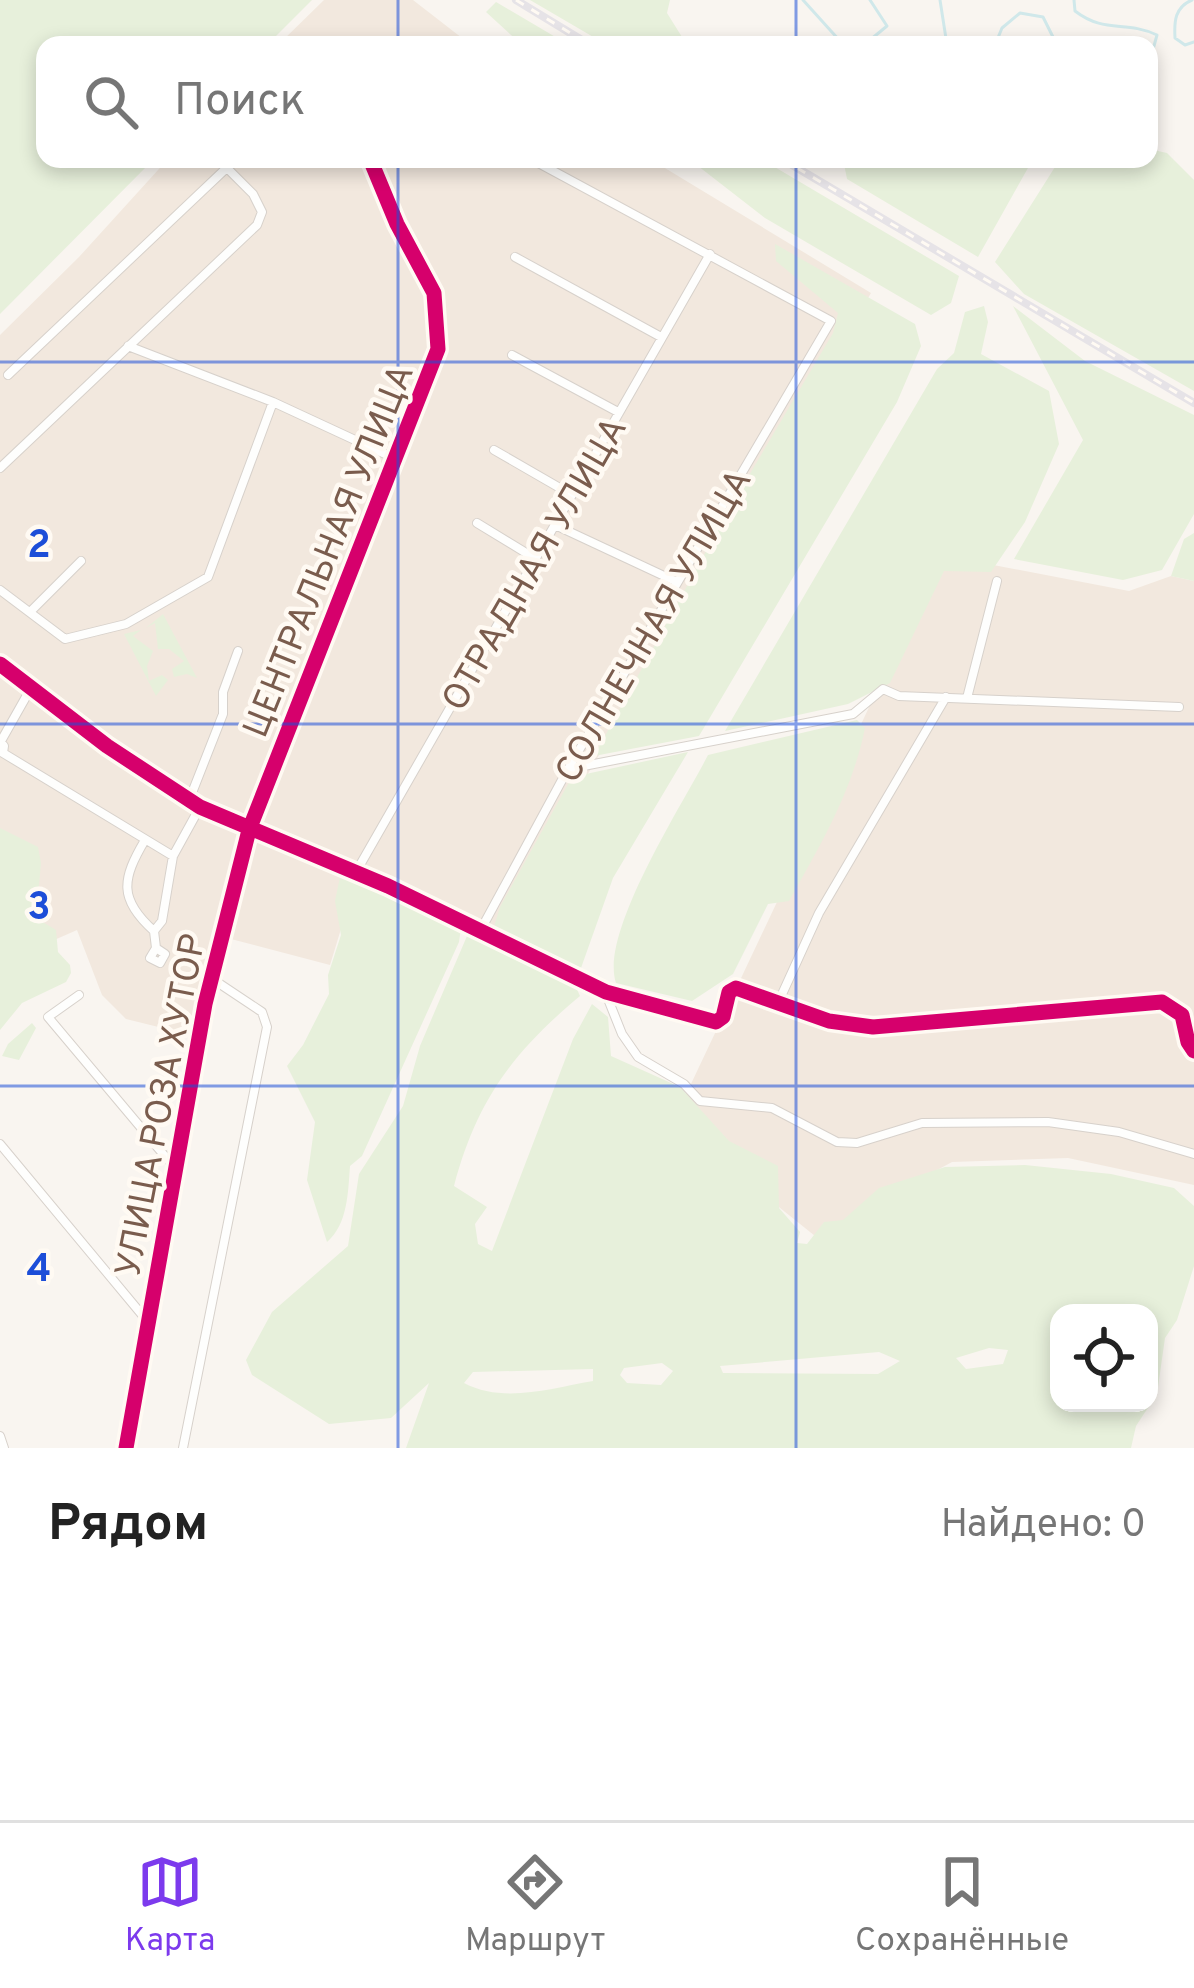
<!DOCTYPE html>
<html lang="ru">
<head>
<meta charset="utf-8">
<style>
	body { margin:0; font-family:Overpass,sans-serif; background:#f6f6f6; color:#222 }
	.controls { position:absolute; right:36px; bottom:36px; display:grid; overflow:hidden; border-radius:24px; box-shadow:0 6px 18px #0003 }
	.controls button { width:108px; height:108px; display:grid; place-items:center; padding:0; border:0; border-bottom:3px solid #e0e0e0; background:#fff; color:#222; font:60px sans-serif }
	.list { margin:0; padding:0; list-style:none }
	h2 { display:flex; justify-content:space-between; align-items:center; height:156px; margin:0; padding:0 48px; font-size:51px }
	h2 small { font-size:39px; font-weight:400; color:#767676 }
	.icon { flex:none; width:66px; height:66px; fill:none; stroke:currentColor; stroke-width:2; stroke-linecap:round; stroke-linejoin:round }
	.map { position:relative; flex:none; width:1194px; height:1448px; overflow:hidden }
	.search { position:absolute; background:#fff; box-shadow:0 6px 18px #0003; left:36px; right:36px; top:36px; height:132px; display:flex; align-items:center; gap:30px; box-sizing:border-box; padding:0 42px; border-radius:24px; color:#767676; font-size:45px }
	.sheet { height:372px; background:#fff }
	nav { display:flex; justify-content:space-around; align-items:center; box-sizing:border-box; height:168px; border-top:3px solid #e0e0e0; background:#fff; font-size:33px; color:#767676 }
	nav a { display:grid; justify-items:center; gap:6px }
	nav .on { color:#7c3aed }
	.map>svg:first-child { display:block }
	.residential { fill:#f2e8de }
	.green { fill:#e7f0db; fill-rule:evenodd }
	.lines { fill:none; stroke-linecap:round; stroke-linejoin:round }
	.stream { stroke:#d0e8ea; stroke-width:3 }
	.street-casing { stroke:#d7d1cb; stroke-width:10 }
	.street { stroke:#fefefd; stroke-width:8 }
	.rail-casing { stroke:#e6e3e7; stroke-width:8 }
	.rail { stroke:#fffaf3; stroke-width:3; stroke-dasharray:9; stroke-linecap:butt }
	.cycleway-casing { stroke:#fffaf3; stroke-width:22 }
	.cycleway { stroke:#d6006c; stroke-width:15 }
	.grid { fill:none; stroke:#1d4ed8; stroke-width:3; stroke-opacity:0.55 }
	.labels { text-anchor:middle; stroke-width:9; stroke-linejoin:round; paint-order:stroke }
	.street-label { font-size:36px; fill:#7a5c4d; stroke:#fffaf3 }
	.grid-label { font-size:39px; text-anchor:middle; font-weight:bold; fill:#1d4ed8; stroke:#fffaf3; stroke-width:9; stroke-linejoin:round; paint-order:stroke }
</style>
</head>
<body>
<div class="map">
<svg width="1194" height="1448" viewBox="0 0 1194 1448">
	<rect width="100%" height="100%" fill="#f9f5f0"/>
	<!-- residential -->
	<path class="residential" d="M 324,0 L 413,0 L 471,45 L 278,45 Z
		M 168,159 L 650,159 L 871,293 L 493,935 L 358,873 L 330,965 L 227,938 L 199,1037 L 126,1019 L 102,995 L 77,930 L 52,941 L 27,912 L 0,839 L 0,335 L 79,257 Z
		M 941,555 L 1129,591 L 1171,576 L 1194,581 L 1194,1185 L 1068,1158 L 952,1162 L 815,1236 L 673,1122 Z"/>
	<!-- green -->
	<path class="green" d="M 0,0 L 312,0 L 267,45 L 45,45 L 45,159 L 154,159 L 0,314 Z
		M 530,0 L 670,0 L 667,13 L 687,45 L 607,45 Z
		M 496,2 L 569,45 L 522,45 L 486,12 Z
		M 1149,149 L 1167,153 L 1194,180 L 1194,391 L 1024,294 L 995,262 L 1060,159 L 1149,159 Z
		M 689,159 L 761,159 L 959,276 L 951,303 L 931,315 L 765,218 Z
		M 843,159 L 1033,159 L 978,257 L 847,179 Z
		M 775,244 L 915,324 L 921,346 L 897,402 L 699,736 L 594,756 L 728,511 L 833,333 L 838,313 L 776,261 Z
		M 984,306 L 988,322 L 981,354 L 1049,391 L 1059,444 L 1025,522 L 991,572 L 944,571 L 890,683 L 848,704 L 725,731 L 937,369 L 954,353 L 965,312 Z
		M 1013,306 L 1085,361 L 1194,415 L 1194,514 L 1162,570 L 1123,580 L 1014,559 L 1083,440 Z
		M 1194,533 L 1194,581 L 1171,576 L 1184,539 Z
		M 163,614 L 197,678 L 187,674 L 174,677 L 172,669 L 184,661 L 169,649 L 158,649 L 155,623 L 146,628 Z
		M 141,630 L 133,636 L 153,651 L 147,666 L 149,681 L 162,675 L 168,680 L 156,696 L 124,634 Z
		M 857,720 L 865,728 C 852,792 821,844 789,901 L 768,904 L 733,974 L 692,1001 L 616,983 C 599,933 683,804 708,755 Z
		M 688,752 L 613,878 L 581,968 L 493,930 L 500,907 L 572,777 Z
		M 0,828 L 38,847 L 41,863 L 36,918 L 56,930 L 58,952 L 70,965 L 71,973 L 66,982 L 22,1003 L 0,1030 Z
		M 340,877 L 463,914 L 459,942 L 362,1156 L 350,1166 C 348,1192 348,1224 327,1242 L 307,1180 L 315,1122 L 287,1066 L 303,1045 L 329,994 L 328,975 L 341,935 L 335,901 Z
		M 467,936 L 535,969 L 564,977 L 575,985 L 580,996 C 513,1052 477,1100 454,1186 L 487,1207 L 475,1224 L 478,1244 L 492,1251 L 573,1039 L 592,1004 L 608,1017 L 611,1056 L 680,1087 L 729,1141 L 778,1166 L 779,1208 L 800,1232 L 797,1243 L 807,1244 L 824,1222 L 843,1220 L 879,1188 L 945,1167 L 1025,1165 L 1111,1174 L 1174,1188 L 1194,1206 L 1194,1266 L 1177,1320 L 1165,1338 L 1157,1394 L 1136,1426 L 1131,1448 L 406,1448 L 429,1383 L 391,1418 L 329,1424 L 252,1375 L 246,1360 L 272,1312 L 348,1246 L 359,1174 L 403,1106 L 420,1046 ZM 1059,1313 L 1149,1313 L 1149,1403 L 1059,1403 ZM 989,1348 L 1008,1350 L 1003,1364 L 966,1369 L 956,1358 ZM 879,1352 L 900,1361 L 878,1374 L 723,1373 L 720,1366 ZM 662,1363 L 673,1371 L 661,1385 L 627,1383 L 620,1375 L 624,1368 ZM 593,1369 L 593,1381 C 551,1388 504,1404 464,1383 L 473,1372 Z
		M 32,1023 L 36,1028 L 19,1060 L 2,1056 L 8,1044 Z"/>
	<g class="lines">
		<!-- stream -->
		<path class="stream" d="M 803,0 L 840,41 L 870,40 L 887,26 L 870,0
			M 940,0 L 947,45
			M 1074,0 L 1075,11 C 1105,34 1125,20 1157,35 L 1149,64
			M 1192,0 C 1175,7 1174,21 1175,38 L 1185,45 L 1194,42
			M 995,45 L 1002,28 L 1020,13 L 1043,17 L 1057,45"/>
		<defs>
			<path id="street" d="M 273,45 L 276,41 L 298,45
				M 515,257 L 661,337
				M 128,346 L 273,402 L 396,459
				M 512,355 L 618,412
				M 8,375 L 236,159
				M 494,450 L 572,495
				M 0,468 L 257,225 L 262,212 L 253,194 L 227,168
				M 477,523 L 536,559
				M 555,525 L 677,582
				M 0,590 L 65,639 L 126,624 L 208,577 L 273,402
				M 30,612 L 81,561
				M 0,664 L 107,746 L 200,807 L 388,886 L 606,992 L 716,1022 L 723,1017 L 729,992 L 736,988 L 829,1021 L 873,1027 L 1162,1002 L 1182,1015 L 1188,1042 L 1194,1051
				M 967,698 L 997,581
				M 0,741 L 4,746 L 3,753 L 173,856
				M 1,741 L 31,688
				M 568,769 L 853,714 L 883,689 L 899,696 L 1179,707
				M 190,798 L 223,714 L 223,692 L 238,651
				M 145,840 C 122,879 118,899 154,931
				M 356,872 L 710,254
				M 479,933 L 568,769 L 831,321 L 531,159
				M 156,948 L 165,954 L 160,963 L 150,958 L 156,948 L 154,931 L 162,921 L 173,856 L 200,807
				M 606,994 L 622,1034 L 638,1057 L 684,1084 L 700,1101 L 772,1108 L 837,1142 L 857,1143 L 922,1123 L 1048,1122 L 1119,1132 L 1194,1154
				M 79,995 L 48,1017 L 174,1167
				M 778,1003 L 819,913 L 946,697
				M 0,1144 L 148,1322
				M 0,1436 L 4,1448
				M 126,1448 L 205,1004 L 249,830 L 438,349 L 434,293 L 397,224 L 370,159
				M 183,1448 L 267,1027 L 262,1012 L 211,978"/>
		</defs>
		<!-- street casing -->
		<use href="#street" class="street-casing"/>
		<!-- street -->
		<use href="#street" class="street"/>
		<defs>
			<path id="rail" d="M 516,0 L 590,45
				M 782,159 L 1194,403"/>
		</defs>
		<!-- rail casing -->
		<use href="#rail" class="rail-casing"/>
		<!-- rail -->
		<use href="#rail" class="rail"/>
		<defs>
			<path id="cycleway" d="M 0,664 L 107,746 L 200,807 L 388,886 L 606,992 L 716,1022 L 723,1017 L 729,992 L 736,988 L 829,1021 L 873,1027 L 1162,1002 L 1182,1015 L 1188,1042 L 1194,1051
				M 126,1448 L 205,1004 L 249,830 L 438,349 L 434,293 L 397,224 L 370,159"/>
		</defs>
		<!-- cycleway casing -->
		<use href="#cycleway" class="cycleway-casing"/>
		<!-- cycleway -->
		<use href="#cycleway" class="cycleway"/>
	</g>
	<!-- grid -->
	<path class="grid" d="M 398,0 L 398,45M 796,0 L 796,45M 398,159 L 398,1448M 796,159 L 796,1448M 0,362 L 1194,362M 0,724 L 1194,724M 0,1086 L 1194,1086"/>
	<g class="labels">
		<!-- street labels -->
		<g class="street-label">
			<text transform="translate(327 550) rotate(-68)" y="13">ЦЕНТРАЛЬНАЯ УЛИЦА</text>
			<text transform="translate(533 563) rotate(-60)" y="13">ОТРАДНАЯ УЛИЦА</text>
			<text transform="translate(652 625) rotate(-60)" y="13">СОЛНЕЧНАЯ УЛИЦА</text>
			<text transform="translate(159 1105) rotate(-79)" y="13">УЛИЦА РОЗА ХУТОР</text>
		</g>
	</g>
	<g class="grid-label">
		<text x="39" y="557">2</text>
		<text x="39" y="919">3</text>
		<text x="39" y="1281">4</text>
	</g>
</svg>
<div class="controls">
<button><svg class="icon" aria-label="locate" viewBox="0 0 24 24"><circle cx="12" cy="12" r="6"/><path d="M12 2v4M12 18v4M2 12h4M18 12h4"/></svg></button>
</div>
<div class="search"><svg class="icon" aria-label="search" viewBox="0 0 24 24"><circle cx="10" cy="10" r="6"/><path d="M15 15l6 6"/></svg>Поиск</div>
</div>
<section class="sheet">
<h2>Рядом<small>Найдено: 0</small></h2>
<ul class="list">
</ul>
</section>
<nav>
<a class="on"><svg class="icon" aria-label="map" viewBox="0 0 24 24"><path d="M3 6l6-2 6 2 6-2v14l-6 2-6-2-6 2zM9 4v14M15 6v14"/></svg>Карта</a>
<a><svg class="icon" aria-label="directions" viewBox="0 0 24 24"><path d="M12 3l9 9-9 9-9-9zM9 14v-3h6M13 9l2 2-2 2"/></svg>Маршрут</a>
<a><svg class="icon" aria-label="saved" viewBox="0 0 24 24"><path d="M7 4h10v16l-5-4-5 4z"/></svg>Сохранённые</a>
</nav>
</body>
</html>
